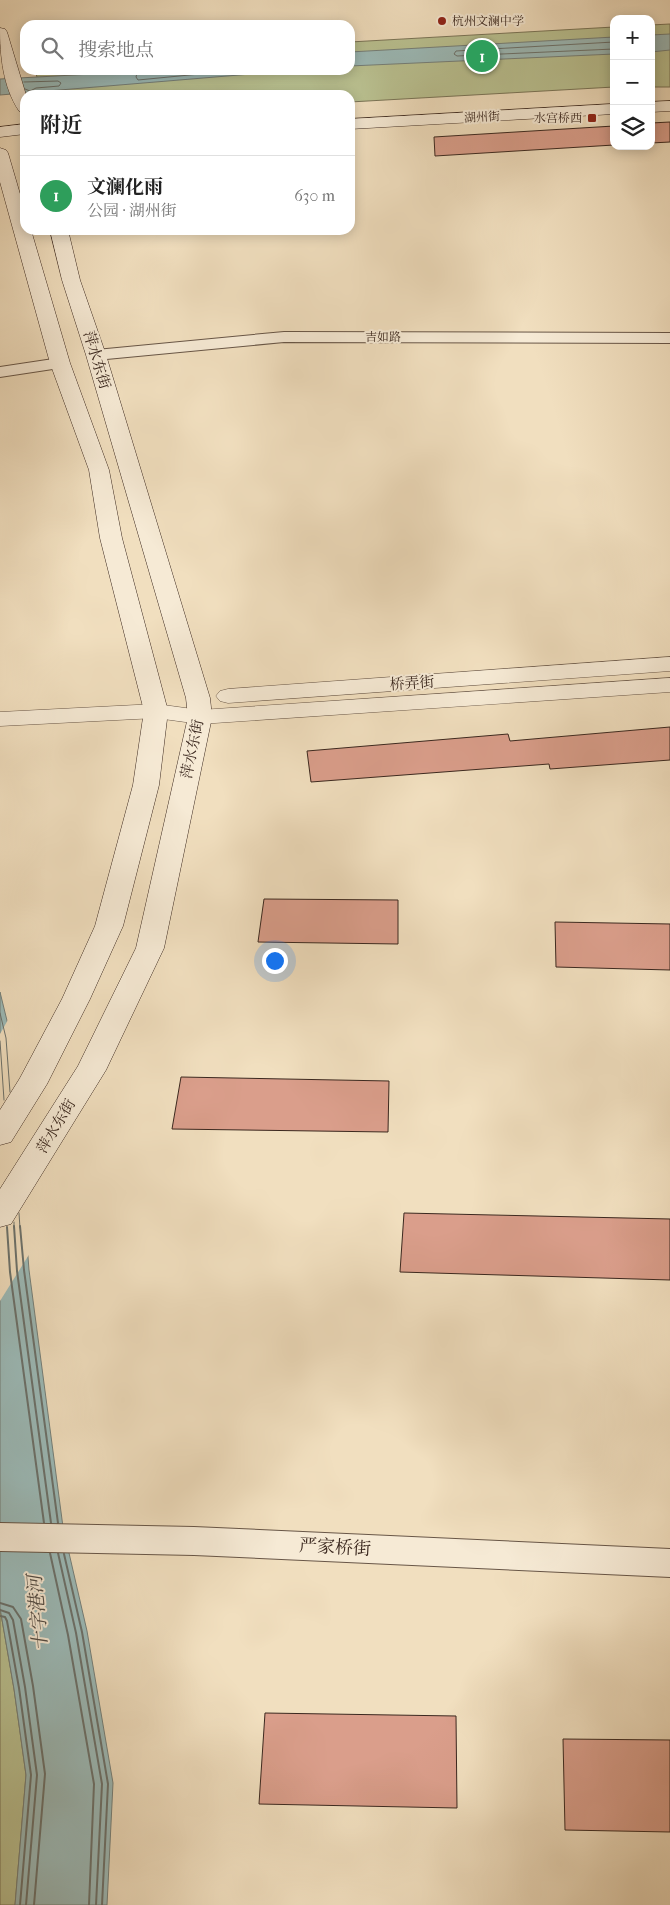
<!DOCTYPE html>
<html lang="zh">
<head>
<meta charset="utf-8">
<style>
	body { margin:0; font-family:"IM FELL French Canon","Noto Serif SC",serif; background:#f6f6f6; color:#222 }
	.controls { position:absolute; right:15px; top:15px; display:grid; overflow:hidden; border-radius:10px; box-shadow:0 2px 12px #0003 }
	.controls button { width:45px; height:45px; display:grid; place-items:center; padding:0; border:0; border-bottom:1px solid #e0e0e0; background:#fff; color:#222; font:25px sans-serif }
	.you { position:absolute; left:274px; top:960px; width:18px; height:18px; margin:-12px; border:4px solid #fff; border-radius:50%; background:#1a73e8; box-shadow:0 0 0 8px #1a73e833 }
	.badge { display:grid; place-items:center; width:32px; height:32px; border-radius:50%; background:#8f2418; color:#fff; font-size:16px; font-weight:700 }
	.pin { position:absolute; translate:-50% -50%; border:2px solid #fff; box-shadow:0 1px 5px #0006 }
	.list { margin:0; padding:0; list-style:none }
	h2 { display:flex; justify-content:space-between; align-items:center; height:65px; margin:0; padding:0 20px; font-size:21px }
	h2 small { font-size:16px; font-weight:400; color:#767676 }
	.list li { display:grid; grid-template-columns:32px 1fr auto; gap:15px; align-items:center; box-sizing:border-box; height:80px; padding:0 20px; border-top:1px solid #e0e0e0 }
	.list b { display:block; font-size:19px; white-space:nowrap }
	.list p { margin:0; font-size:16px; white-space:nowrap; color:#767676 }
	.list em { font-size:16px; font-style:normal; color:#767676 }
	.icon { flex:none; width:28px; height:28px; fill:none; stroke:currentColor; stroke-width:2; stroke-linecap:round; stroke-linejoin:round }
	.map { position:relative; flex:none; width:670px; height:1905px; overflow:hidden }
	.search { position:absolute; background:#fff; box-shadow:0 2px 12px #0003; left:20px; top:20px; width:335px; height:55px; display:flex; align-items:center; gap:12px; box-sizing:border-box; padding:0 18px; border-radius:15px; color:#767676; font-size:19px }
	.panel { position:absolute; background:#fff; box-shadow:0 2px 12px #0003; left:20px; top:90px; width:335px; height:145px; border-radius:15px }
	.map>svg:first-child { display:block }
	.green { fill:#bac292; stroke:#7a7558 }
	.water { fill:#9cbbb9; stroke:#75807b }
	.pier { fill:#f1dfbf }
	.lines { fill:none; stroke-linecap:round; stroke-linejoin:round }
	.shore-far1 { stroke:#6c726c; stroke-width:1 }
	.shore { stroke:#6c726c; stroke-width:2 }
	.building { fill:#da9e8b; stroke:#3b281f }
	.minor-casing { stroke:#685647; stroke-width:2 }
	.tertiary-casing { stroke:#685647; stroke-width:1 }
	.secondary-casing { stroke:#3b281f; stroke-width:1 }
	.minor { fill:#f6ead5; fill-rule:evenodd }
	.tertiary { fill:#f6ead5; fill-rule:evenodd }
	.secondary { fill:#f6ead5; fill-rule:evenodd }
	.poi-dot { fill:#8f2418; stroke:#f6ead5; stroke-width:2 }
	.labels { text-anchor:middle; stroke-width:4; stroke-linejoin:round; paint-order:stroke }
	.far-poi-label { font-size:12px; fill:#3b281f; stroke:#f6ead5; text-anchor:start }
	.far-street-label { font-size:12px; fill:#3b281f; stroke:#f6ead5 }
	.street-label { font-size:15px; fill:#3b281f; stroke:#f6ead5 }
	.near-street-label { font-size:18px; fill:#3b281f; stroke:#f6ead5 }
	.near-water-label { font-size:19px; font-style:italic; fill:#534d46; stroke:#f6ead5 }
</style>
</head>
<body>
<div class="map">
<svg width="670" height="1905" viewBox="0 0 670 1905">
	<rect width="100%" height="100%" fill="#f1dfbf"/>
	<filter id="stains"><feTurbulence type="fractalNoise" baseFrequency=".004" numOctaves="4"/><feColorMatrix values="0 0 0 0 .2 0 0 0 0 .09 0 0 0 0 .02 0 0 0 .5 -.17"/></filter>
	<radialGradient id="worn" r=".72"><stop offset=".6" stop-color="#630" stop-opacity="0"/><stop offset="1" stop-color="#630" stop-opacity=".3"/></radialGradient>
	<!-- green -->
	<path class="green" d="M 670,24 L 670,87 L 651,87 L 651,25 Z
		M 614,27 L 614,87 L 350,102 L 350,95 L 42,95 L 35,70 L 350,70 L 350,42 Z
		M 0,1608 L 14,1689 L 26,1775 L 15,1905 L 0,1905 Z"/>
	<!-- water -->
	<path class="water" d="M 670,34 L 670,50 L 651,52 L 651,35 Z
		M 614,37 L 614,54 L 350,66 L 350,52 Z
		M 166,70 L 299,70 L 0,95 L 0,79 Z
		M 0,992 L 11,1037 L 29,1270 L 63,1527 L 87,1631 L 113,1783 L 107,1905 L 15,1905 L 26,1775 L 14,1689 L 0,1608 Z"/>
	<!-- pier -->
	<path class="pier" d="M 9,1018 L 13,1037 L 30,1253 L 0,1301 L 0,1034 Z"/>
	<g class="lines">
		<!-- shore-far1 -->
		<path class="shore-far1" d="M 614,42 L 456,51 L 454,54 L 457,56 L 614,49
			M 138,70 L 136,77 L 138,80 L 241,70
			M 24,82 L 58,81 L 61,83 L 59,86 L 36,88 L 30,91 L 25,89
			M 0,1013 L 6,1038 L 10,1092
			M 0,1041 L 4,1100
			M 19,1213 L 20,1228
			M 14,1222 L 14,1228"/>
		<!-- shore -->
		<path class="shore" d="M 14,1226 L 17,1271 L 51,1523
			M 20,1226 L 24,1270 L 58,1523
			M 7,1227 L 10,1272 L 44,1523
			M 50,1553 L 68,1635 L 94,1784 L 89,1905
			M 58,1553 L 76,1633 L 102,1784 L 96,1905
			M 64,1554 L 82,1632 L 108,1784 L 102,1905
			M 0,1603 L 13,1607 L 21,1619 L 33,1686 L 45,1774 L 34,1905
			M 0,1610 L 9,1613 L 13,1620 L 25,1687 L 37,1775 L 26,1905
			M 0,1616 L 5,1617 L 7,1621 L 19,1688 L 31,1775 L 20,1905"/>
	</g>
	<!-- building -->
	<path class="building" d="M 670,122 L 670,142 L 651,143 L 651,123 Z
		M 614,126 L 614,145 L 435,156 L 434,137 Z
		M 670,727 L 670,760 L 550,769 L 549,764 L 311,782 L 307,751 L 508,734 L 510,741 Z
		M 264,899 L 398,900 L 398,944 L 258,942 Z
		M 555,922 L 670,924 L 670,970 L 556,967 Z
		M 181,1077 L 389,1081 L 388,1132 L 172,1129 Z
		M 404,1213 L 670,1219 L 670,1280 L 400,1272 Z
		M 265,1713 L 456,1716 L 457,1808 L 259,1804 Z
		M 563,1739 L 670,1740 L 670,1832 L 565,1830 Z"/>
	<g class="lines">
		<defs>
			<path id="minor" d="M 284,332 L 670,333 L 670,343 L 284,342 L 96,360 L 90,359 L 88,355 L 90,351 L 96,350 Z
				M 60,358 L 66,359 L 68,363 L 66,367 L 0,377 L 0,367 Z
				M 0,1523 L 194,1527 L 670,1549 L 670,1577 L 194,1555 L 0,1551 Z"/>
			<path id="tertiary" d="M 670,657 L 670,671 L 228,703 L 220,701 L 216,696 L 220,691 L 228,689 Z
				M 670,678 L 670,692 L 200,724 L 156,718 L 0,726 L 0,712 L 156,704 L 200,710 Z"/>
			<path id="secondary" d="M 0,28 L 5,29 L 7,32 L 26,95 L 25,113 L 19,111 C 3,87 0,56 0,28 Z
				M 670,101 L 670,111 L 651,112 L 651,102 Z
				M 614,104 L 614,114 L 350,129 L 350,119 Z
				M 25,124 L 25,134 L 0,137 L 0,127 Z
				M 0,148 L 6,150 L 8,153 L 25,211 L 25,230 L 31,230 L 70,363 L 109,470 L 122,538 L 168,711 L 159,785 L 123,926 L 90,999 L 47,1084 L 11,1142 L 0,1145 L 0,1110 L 20,1078 L 62,999 L 95,926 L 133,785 L 144,711 L 100,538 L 89,470 L 50,363 L 0,182 Z
				M 50,230 L 68,230 L 80,280 L 106,355 L 210,698 L 212,717 L 164,948 L 106,1070 L 11,1224 L 0,1227 L 0,1189 L 78,1066 L 136,948 L 188,717 L 186,698 L 86,355 L 62,280 Z"/>
		</defs>
		<!-- minor casing -->
		<use href="#minor" class="minor-casing"/>
		<!-- tertiary casing -->
		<use href="#tertiary" class="tertiary-casing"/>
		<!-- secondary casing -->
		<use href="#secondary" class="secondary-casing"/>
		<!-- minor -->
		<use href="#minor" class="minor"/>
		<!-- tertiary -->
		<use href="#tertiary" class="tertiary"/>
		<!-- secondary -->
		<use href="#secondary" class="secondary"/>
	</g>
	<!-- markers -->
	<g class="poi-dot">
		<circle cx="442" cy="21" r="5"/>
		<rect x="587" y="113" width="10" height="10" rx="2.5"/>
	</g>
	<g class="labels">
		<!-- far-poi labels -->
		<g class="far-poi-label">
			<text x="452" y="25">杭州文澜中学</text>
			<text x="582" y="122" text-anchor="end">水宫桥西</text>
		</g>
		<!-- far-street labels -->
		<g class="far-street-label">
			<text transform="translate(482 117) rotate(-3)" y="4">湖州街</text>
			<text x="383" y="341">吉如路</text>
		</g>
		<!-- street labels -->
		<g class="street-label">
			<text transform="translate(97 360) rotate(73)" y="5">萍水东街</text>
			<text transform="translate(412 683) rotate(-4)" y="5">桥弄街</text>
			<text transform="translate(192 749) rotate(-78)" y="5">萍水东街</text>
			<text transform="translate(56 1126) rotate(-59)" y="5">萍水东街</text>
		</g>
		<!-- near-street labels -->
		<g class="near-street-label">
			<text transform="translate(335 1547) rotate(3)" y="6">严家桥街</text>
		</g>
		<!-- near-water labels -->
		<g class="near-water-label">
			<text transform="translate(37 1613) rotate(-95)" y="7">十字港河</text>
		</g>
	</g>
	<rect width="100%" height="100%" filter="url(#stains)"/>
	<rect width="100%" height="100%" fill="url(#worn)"/>
</svg>
<div class="controls">
<button>+</button>
<button>−</button>
<button><svg class="icon" aria-label="layers" viewBox="0 0 24 24"><path d="M12 4l9 5-9 5-9-5zM3 14l9 5 9-5"/></svg></button>
</div>
<div class="you"></div>
<div class="pin badge" style="left:482px;top:56px;background:#2e9e5b">1</div>
<div class="search"><svg class="icon" aria-label="search" viewBox="0 0 24 24"><circle cx="10" cy="10" r="6"/><path d="M15 15l6 6"/></svg>搜索地点</div>
<section class="panel">
<h2>附近<small></small></h2>
<ul class="list">
<li><span class="badge" style="background:#2e9e5b">1</span><div><b>文澜化雨</b><p>公园 · 湖州街</p></div><em>630 m</em></li>
</ul>
</section>
</div>
</body>
</html>
